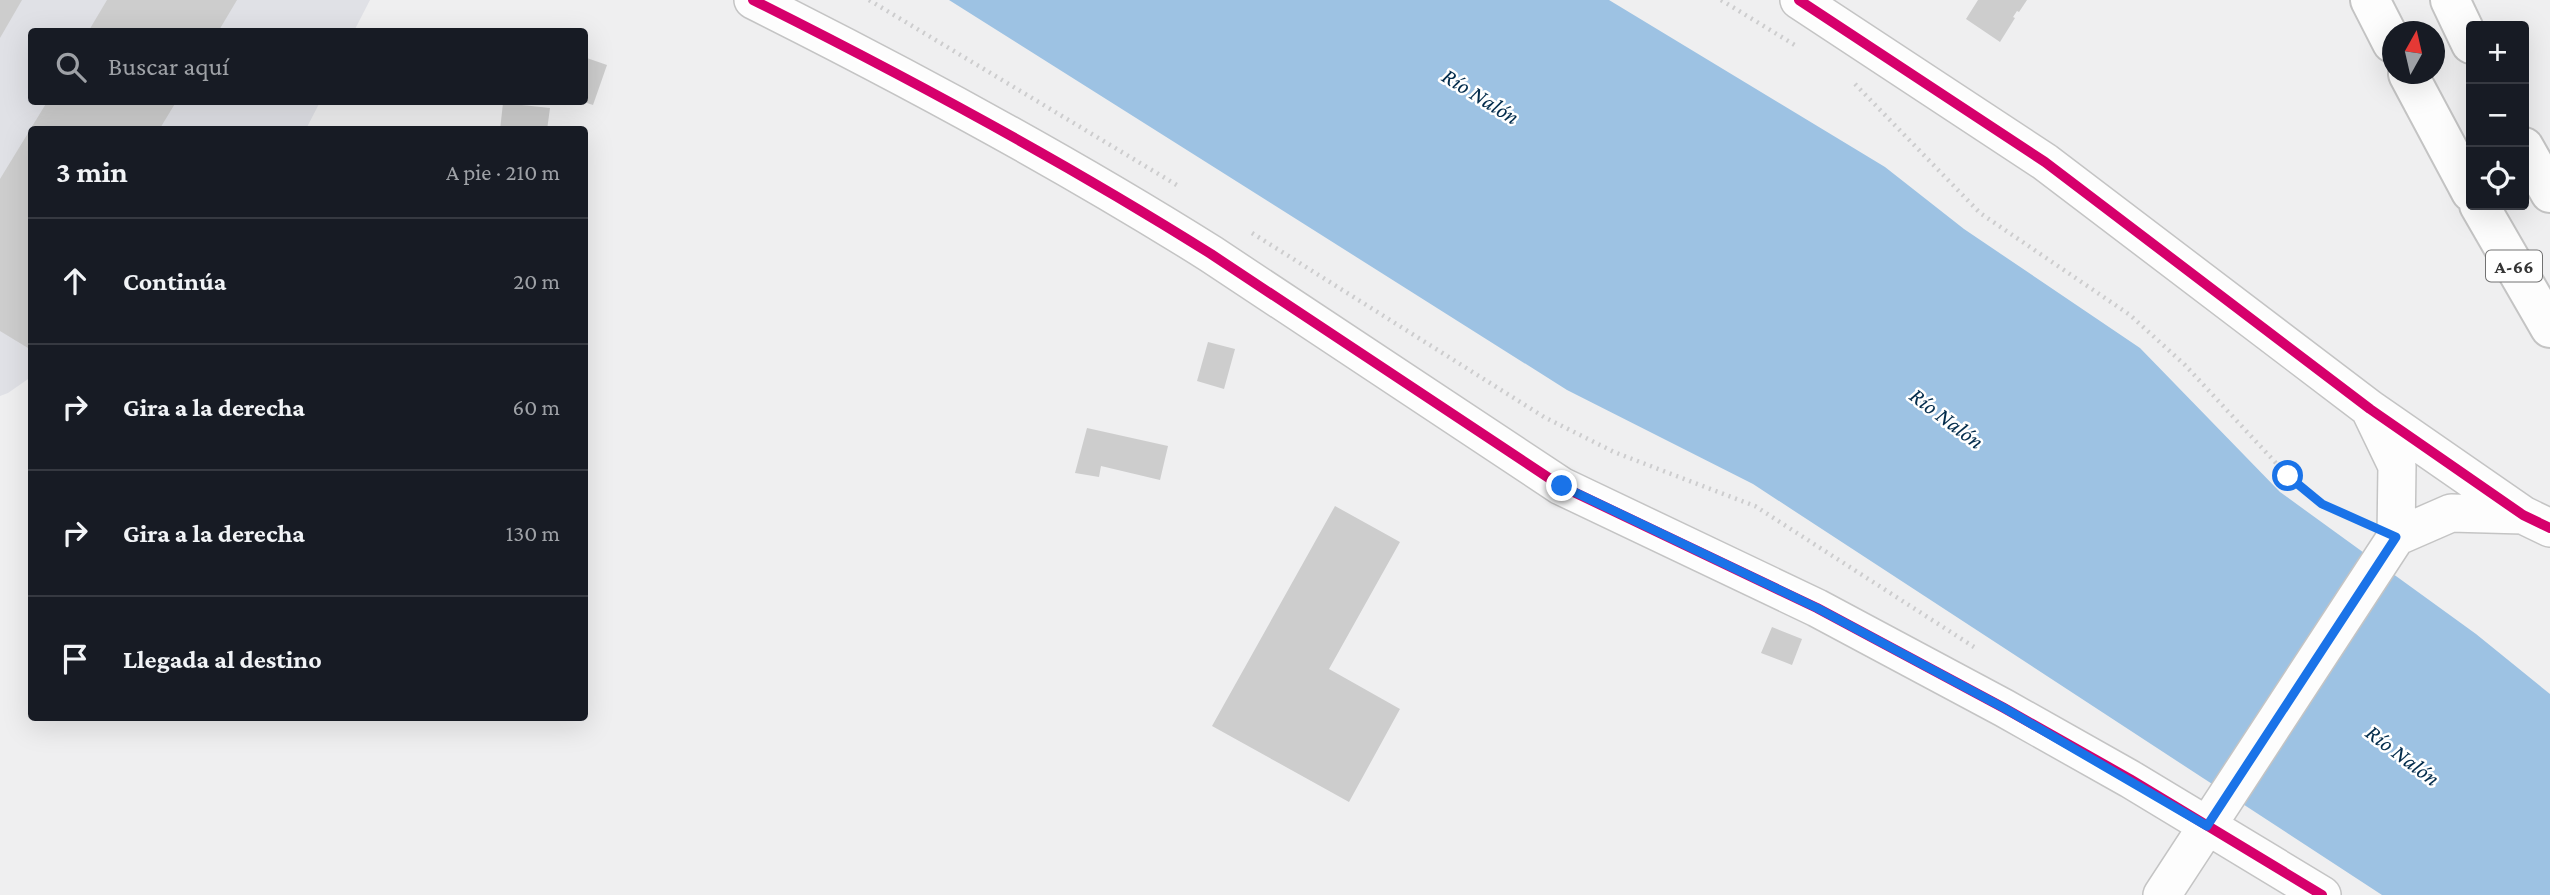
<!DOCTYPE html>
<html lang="es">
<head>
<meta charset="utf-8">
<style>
	body { margin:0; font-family:"Crimson Pro",serif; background:#242831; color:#f1f3f6 }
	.controls { position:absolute; right:21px; top:21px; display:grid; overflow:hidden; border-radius:7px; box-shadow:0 7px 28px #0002 }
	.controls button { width:63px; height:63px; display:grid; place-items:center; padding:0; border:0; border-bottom:2px solid #363941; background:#171b24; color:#f1f3f6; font:35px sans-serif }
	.compass { position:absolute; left:2382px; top:21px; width:63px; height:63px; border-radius:50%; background:#171b24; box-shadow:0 7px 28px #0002; rotate:8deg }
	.stop { position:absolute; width:21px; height:21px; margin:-16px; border:5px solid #1a73e8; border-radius:50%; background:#fff }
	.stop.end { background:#1a73e8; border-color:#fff; box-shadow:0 2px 7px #0008 }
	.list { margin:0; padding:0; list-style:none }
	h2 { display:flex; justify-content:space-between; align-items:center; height:91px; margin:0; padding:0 28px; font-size:30px }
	h2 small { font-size:23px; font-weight:400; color:#9ea1a6 }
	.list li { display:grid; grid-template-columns:46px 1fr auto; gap:21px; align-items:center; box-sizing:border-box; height:126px; padding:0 28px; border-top:2px solid #363941 }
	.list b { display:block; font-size:26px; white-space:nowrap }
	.list em { font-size:23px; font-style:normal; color:#9ea1a6 }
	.icon { flex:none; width:38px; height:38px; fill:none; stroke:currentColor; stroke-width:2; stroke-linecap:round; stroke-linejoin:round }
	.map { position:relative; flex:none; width:2550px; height:895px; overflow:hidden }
	.search { position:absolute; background:#171b24; box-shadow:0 7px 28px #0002; left:28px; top:28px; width:560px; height:77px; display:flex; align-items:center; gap:18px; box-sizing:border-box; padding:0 24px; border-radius:7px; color:#9ea1a6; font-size:26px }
	.panel { position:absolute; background:#171b24; box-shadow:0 7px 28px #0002; left:28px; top:126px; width:560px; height:595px; border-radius:7px }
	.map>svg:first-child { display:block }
	.built { fill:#e0e1e6 }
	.water { fill:#9dc2e3 }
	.building { fill:#cdcdcd }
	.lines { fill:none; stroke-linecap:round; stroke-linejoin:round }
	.minor-casing { stroke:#c4c4c4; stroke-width:40 }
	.highway-casing { stroke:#c4c4c4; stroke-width:42 }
	.path { stroke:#cdcdce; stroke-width:4.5; stroke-dasharray:2 5; stroke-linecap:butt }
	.minor { stroke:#fdfdfd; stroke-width:37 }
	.highway { stroke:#fdfdfd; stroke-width:38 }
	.cycleway-casing { stroke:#fff; stroke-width:15 }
	.cycleway { stroke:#d6006c; stroke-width:10 }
	.route { stroke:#1a73e8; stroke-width:9 }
	.labels { text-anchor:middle; stroke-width:5; stroke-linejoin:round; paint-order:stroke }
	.shield { fill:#fff; stroke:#727272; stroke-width:2 }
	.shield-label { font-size:19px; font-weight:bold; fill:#353535 }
	.water-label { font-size:23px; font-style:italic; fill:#032c4c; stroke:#fff }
</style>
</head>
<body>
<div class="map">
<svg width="2550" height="895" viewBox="0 0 2550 895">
	<rect width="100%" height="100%" fill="#efeff0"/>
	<!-- built -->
	<path class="built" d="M 0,0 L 370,0 L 354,31 L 32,32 L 32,102 L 320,102 L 306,129 L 32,130 L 31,377 L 8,393 L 0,396 Z"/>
	<!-- water -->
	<path class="water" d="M 949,0 L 1609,0 L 1885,167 L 1964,229 L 2140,348 L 2280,492 L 2476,634 L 2550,694 L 2550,895 L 2382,895 L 1753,484 L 1567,390 Z"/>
	<!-- building -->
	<path class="building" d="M 0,0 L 22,0 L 0,38 Z
		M 107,0 L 237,0 L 218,32 L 88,32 Z
		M 1978,0 L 2027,0 L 2019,12 L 2017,11 L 2013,17 L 2015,18 L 2000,42 L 1966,19 Z
		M 584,57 L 607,65 L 593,105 L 584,102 Z
		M 47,102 L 176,102 L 159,130 L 32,130 L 32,342 L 28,348 L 0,331 L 0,179 Z
		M 503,103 L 550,108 L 547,130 L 500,130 Z
		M 1208,342 L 1235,349 L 1224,389 L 1197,381 Z
		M 1087,428 L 1168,446 L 1160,480 L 1101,466 L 1099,477 L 1075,473 Z
		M 1335,506 L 1400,542 L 1329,669 L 1400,709 L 1349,802 L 1212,726 Z
		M 1772,627 L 1802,639 L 1792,665 L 1761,653 Z"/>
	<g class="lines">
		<defs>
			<path id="minor" d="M 753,0 C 909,78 1063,161 1211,254 L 1561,486 L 1817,608 L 2004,708 L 2130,779 L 2322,895
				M 1799,0 L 2045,162 L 2370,409 L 2523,515 L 2550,528
				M 2396,537 L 2451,513 L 2523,515
				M 2162,895 L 2396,537 L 2397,466 L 2370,410"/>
			<path id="highway" d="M 2370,0 L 2392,43
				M 2450,0 L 2471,44
				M 2408,74 L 2471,192
				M 2524,147 L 2550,193
				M 2479,205 L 2550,328"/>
		</defs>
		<!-- minor casing -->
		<use href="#minor" class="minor-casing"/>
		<!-- highway casing -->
		<use href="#highway" class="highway-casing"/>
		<!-- path -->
		<path class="path" d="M 869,0 L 1180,187
			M 1721,0 L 1798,47
			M 1855,84 L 1980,213 L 2130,315 L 2185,365 L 2288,476 L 2322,504 L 2361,522
			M 1252,233 L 1544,417 L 1614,452 L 1755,506 L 1974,647"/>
		<!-- minor -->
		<use href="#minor" class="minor"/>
		<!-- highway -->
		<use href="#highway" class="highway"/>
		<defs>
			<path id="cycleway" d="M 753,0 C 909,78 1063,161 1211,254 L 1561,486 L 1817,608 L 2004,708 L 2130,779 L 2322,895
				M 1799,0 L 2045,162 L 2370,409 L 2523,515 L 2550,528"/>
		</defs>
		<!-- cycleway casing -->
		<use href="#cycleway" class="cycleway-casing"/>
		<!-- cycleway -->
		<use href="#cycleway" class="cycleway"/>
	</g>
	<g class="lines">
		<!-- route -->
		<path class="route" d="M 1562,486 L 1817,608 L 2004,708 L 2207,826 L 2396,537 L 2322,504 L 2288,476"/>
	</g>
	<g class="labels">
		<!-- shield labels -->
		<rect class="shield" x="2486" y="250.5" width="56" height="31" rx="5"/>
		<g class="shield-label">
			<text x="2514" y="273">A-66</text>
		</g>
		<!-- water labels -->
		<g class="water-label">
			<text transform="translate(1481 96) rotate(32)" y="8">Río Nalón</text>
			<text transform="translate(1947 418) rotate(37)" y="8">Río Nalón</text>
			<text transform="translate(2403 755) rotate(37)" y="8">Río Nalón</text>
		</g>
	</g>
</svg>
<div class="controls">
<button>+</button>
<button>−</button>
<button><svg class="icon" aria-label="locate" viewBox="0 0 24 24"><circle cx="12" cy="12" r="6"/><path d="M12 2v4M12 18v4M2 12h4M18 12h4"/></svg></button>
</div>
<svg class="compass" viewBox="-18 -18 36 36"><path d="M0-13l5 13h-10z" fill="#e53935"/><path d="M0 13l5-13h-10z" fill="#9ea1a6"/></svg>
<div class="stop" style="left:2288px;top:476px"></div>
<div class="stop end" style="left:1562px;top:486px"></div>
<div class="search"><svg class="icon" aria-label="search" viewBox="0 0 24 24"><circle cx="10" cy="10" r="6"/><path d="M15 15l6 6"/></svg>Buscar aquí</div>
<section class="panel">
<h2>3 min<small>A pie · 210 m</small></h2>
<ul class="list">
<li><svg class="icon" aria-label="ahead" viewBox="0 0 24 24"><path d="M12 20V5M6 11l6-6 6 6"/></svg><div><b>Continúa</b></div><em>20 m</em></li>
<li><svg class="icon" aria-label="right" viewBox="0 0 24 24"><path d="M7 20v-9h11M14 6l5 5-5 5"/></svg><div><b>Gira a la derecha</b></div><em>60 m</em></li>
<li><svg class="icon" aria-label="right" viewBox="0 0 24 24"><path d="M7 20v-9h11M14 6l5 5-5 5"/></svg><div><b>Gira a la derecha</b></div><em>130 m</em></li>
<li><svg class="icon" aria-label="arrive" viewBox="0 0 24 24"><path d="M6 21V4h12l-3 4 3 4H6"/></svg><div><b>Llegada al destino</b></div></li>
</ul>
</section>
</div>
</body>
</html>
